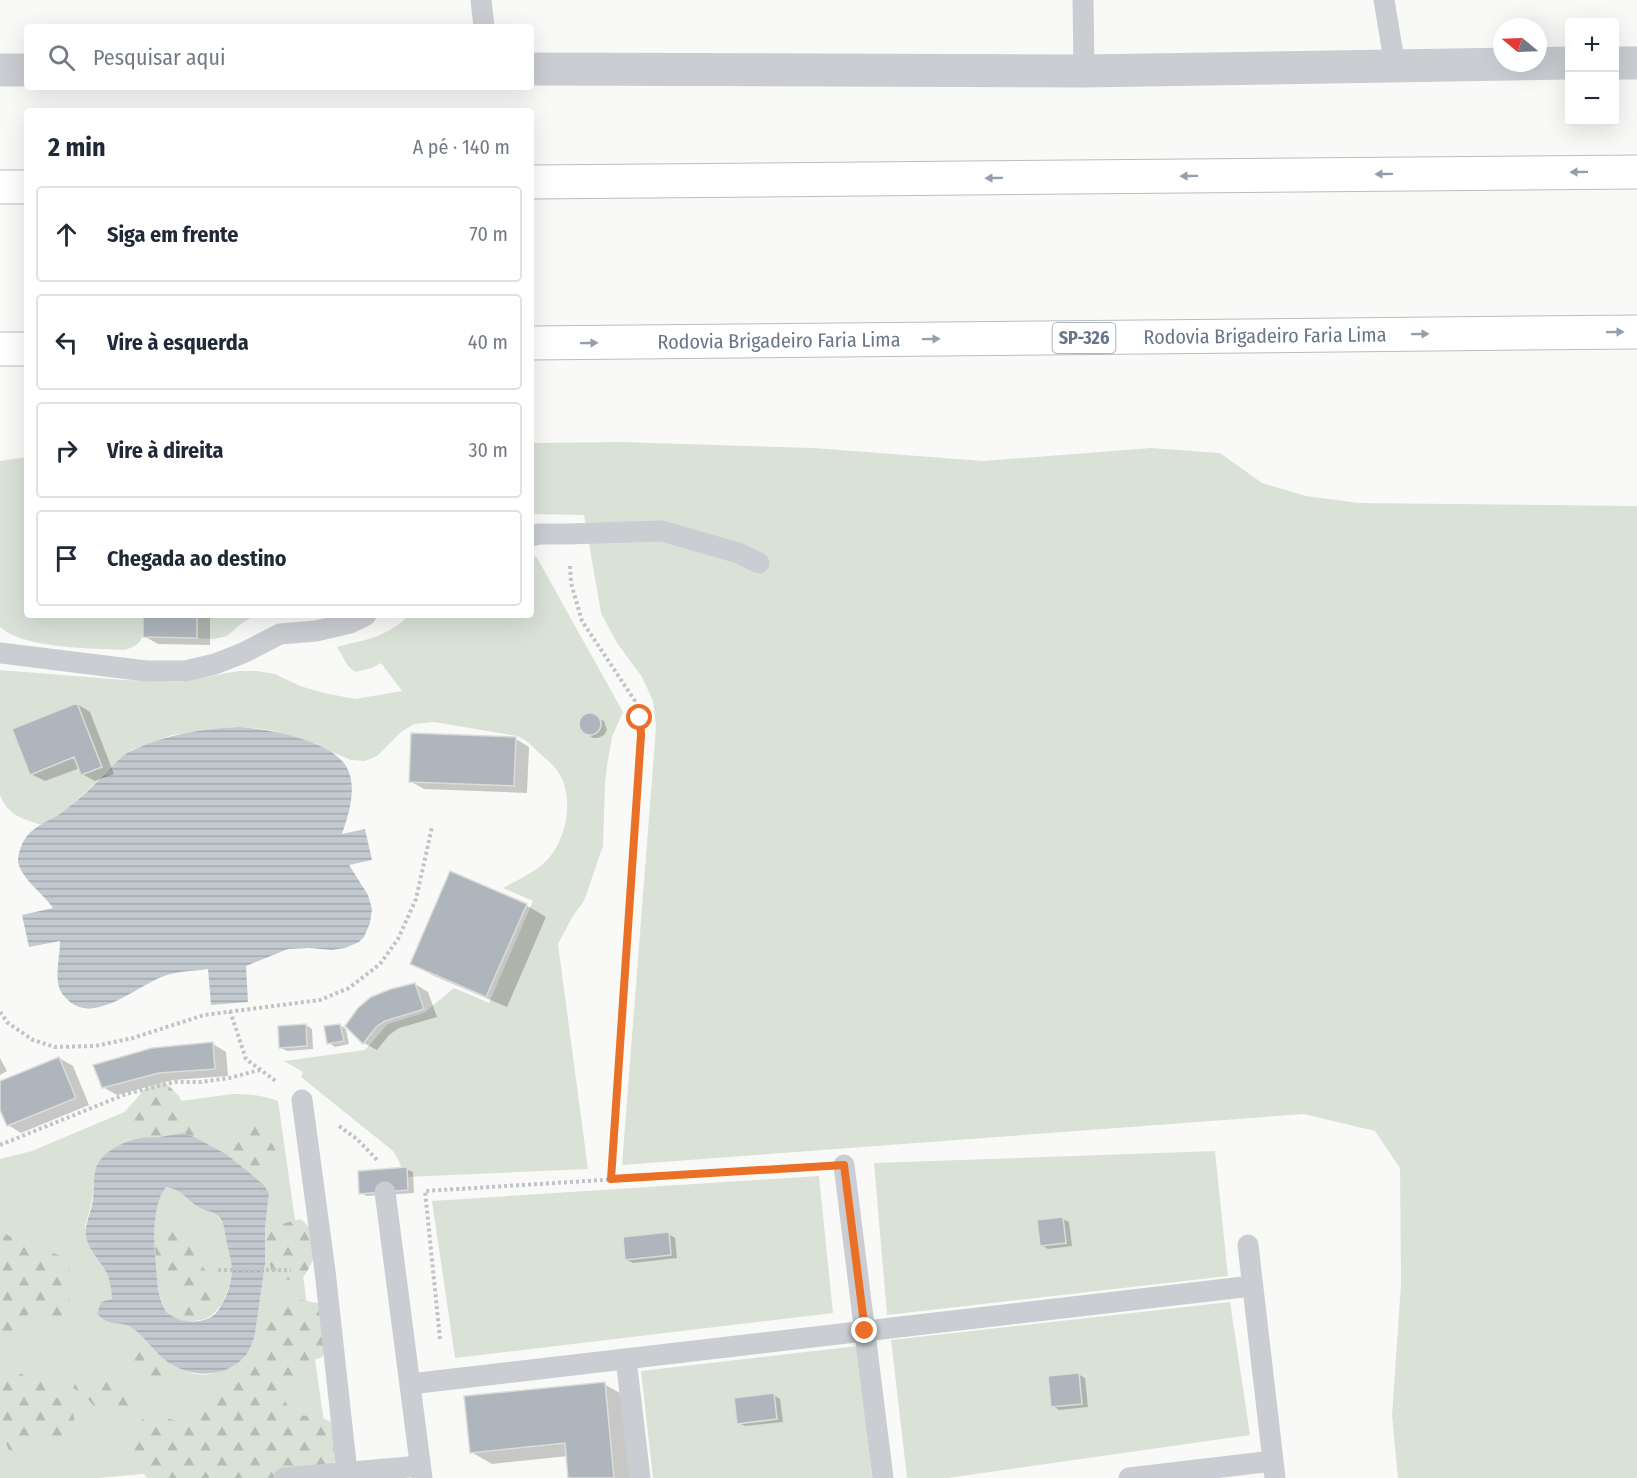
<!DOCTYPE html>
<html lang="pt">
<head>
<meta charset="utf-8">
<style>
	body { margin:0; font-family:"Fira Sans Condensed",sans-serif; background:#f6f6f7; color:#1f2937 }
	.controls { position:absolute; right:18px; top:18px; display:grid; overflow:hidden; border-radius:6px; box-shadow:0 6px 24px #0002 }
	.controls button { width:54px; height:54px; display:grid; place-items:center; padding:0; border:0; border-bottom:2px solid #e0e1e3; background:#fff; color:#1f2937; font:30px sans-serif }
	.compass { position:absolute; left:1493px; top:18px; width:54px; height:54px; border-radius:50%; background:#fff; box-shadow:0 6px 24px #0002; rotate:289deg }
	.stop { position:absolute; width:18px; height:18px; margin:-14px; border:4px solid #ea6f27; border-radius:50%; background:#fff }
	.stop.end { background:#ea6f27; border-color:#fff; box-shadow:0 2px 6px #0008 }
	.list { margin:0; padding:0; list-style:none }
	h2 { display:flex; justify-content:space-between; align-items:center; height:78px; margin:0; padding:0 24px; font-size:26px }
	h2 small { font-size:20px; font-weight:400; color:#747a83 }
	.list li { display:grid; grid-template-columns:39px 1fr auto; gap:18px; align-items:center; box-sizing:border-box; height:96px; margin:0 12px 12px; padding:0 12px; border:2px solid #e0e1e3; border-radius:6px }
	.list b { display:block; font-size:22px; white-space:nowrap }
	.list em { font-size:20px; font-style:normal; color:#747a83 }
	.icon { flex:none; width:33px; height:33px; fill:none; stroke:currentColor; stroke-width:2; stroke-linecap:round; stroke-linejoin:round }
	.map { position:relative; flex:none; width:1637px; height:1478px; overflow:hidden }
	.search { position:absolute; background:#fff; box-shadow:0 6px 24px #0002; left:24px; top:24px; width:510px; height:66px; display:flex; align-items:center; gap:15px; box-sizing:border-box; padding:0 21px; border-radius:6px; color:#747a83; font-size:22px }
	.panel { position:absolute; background:#fff; box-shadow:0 6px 24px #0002; left:24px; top:108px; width:510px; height:510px; border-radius:6px }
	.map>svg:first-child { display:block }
	.grass { fill:#dae2d8; fill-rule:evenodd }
	.forest { fill:url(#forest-firs) }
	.water { fill:url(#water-rules); fill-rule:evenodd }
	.shadow { fill:#0003 }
	.building { fill:#aeb5bc; stroke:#dbdcd9; stroke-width:1.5 }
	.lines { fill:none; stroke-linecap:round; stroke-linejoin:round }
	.motorway-casing { stroke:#babdc1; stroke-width:35 }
	.path { stroke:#c1c3c6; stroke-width:4; stroke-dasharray:3 3; stroke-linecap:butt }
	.service { stroke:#cacdd1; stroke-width:21 }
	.tertiary { stroke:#cacdd1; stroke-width:33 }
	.motorway { stroke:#fff; stroke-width:33 }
	.oneway { fill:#959fac }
	.route { stroke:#ea6f27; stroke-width:8 }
	.labels { text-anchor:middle; stroke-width:6; stroke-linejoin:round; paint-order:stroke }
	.shield { fill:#fff; stroke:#959fac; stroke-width:1.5 }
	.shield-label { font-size:18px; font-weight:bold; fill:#687689 }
	.street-label { font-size:20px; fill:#687689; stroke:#fff }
</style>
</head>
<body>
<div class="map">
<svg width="1637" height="1478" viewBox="0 0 1637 1478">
	<defs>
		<pattern id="forest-firs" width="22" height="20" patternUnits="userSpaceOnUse" patternTransform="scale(1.5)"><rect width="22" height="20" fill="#dae2d8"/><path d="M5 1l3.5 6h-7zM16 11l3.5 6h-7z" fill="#b5bcb5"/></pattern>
		<pattern id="water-rules" width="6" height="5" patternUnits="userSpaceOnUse" patternTransform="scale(1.5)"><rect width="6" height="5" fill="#c2cad0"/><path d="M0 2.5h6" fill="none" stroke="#a1a9af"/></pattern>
	</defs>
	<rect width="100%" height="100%" fill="#f9faf7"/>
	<!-- grass -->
	<path class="grass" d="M 621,442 L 814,448 L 983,461 L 1151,448 L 1220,453 L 1262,483 L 1306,496 L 1359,503 L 1637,506 L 1637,1478 L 1398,1478 L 1392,1416 L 1401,1283 L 1400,1168 L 1375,1131 L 1304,1114 L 622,1165 L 656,727 L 653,701 L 642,677 L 617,643 L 601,613 L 584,515 L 531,514 L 531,443 Z
		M 27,457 L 27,615 L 143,615 C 143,633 146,645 124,650 C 91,648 24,649 0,627 L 0,461 Z
		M 536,556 L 623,712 L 612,737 L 607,766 L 605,785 L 603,846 L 584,901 L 573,916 L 558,944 L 588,1169 L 407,1177 C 401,1168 399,1160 393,1151 L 301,1077 L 303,1072 L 284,1061 L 365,1050 L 388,1024 L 424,1013 L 454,988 L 489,1003 L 533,901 L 503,888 C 519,879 541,870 552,854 C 567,833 573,799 560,775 C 554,764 544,758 535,749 C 529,743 525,739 517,736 L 434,722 L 414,724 L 401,732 L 377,756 L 365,761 L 351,760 L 329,751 L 316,744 L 269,730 L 254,728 L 239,727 L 172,735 L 131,750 L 68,808 L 42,825 C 23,819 8,816 0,795 L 0,670 L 125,680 L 179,682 L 238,671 L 257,671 L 275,674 L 300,686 L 324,693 L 355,699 L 402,691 L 381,663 L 372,668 L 355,672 L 348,666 L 337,647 C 367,639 386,638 409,615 L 531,615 L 531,559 ZM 77,703 L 102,767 L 81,775 L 74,757 L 30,774 L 12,729 ZM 588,713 L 598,716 L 601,722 L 600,729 L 591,736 L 585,735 L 578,726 L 579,719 Z
		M 197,615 L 256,615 L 242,623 L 227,636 L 214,639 L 197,638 Z
		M 232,1094 C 249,1094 263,1095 278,1101 L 329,1457 L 98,1478 L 0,1478 L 0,1159 L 32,1151 L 136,1107 ZM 245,1168 L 263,1184 L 269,1193 L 265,1228 L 265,1264 L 255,1334 L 246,1354 L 238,1362 L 217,1372 L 206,1375 L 195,1374 L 173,1365 L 130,1325 L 107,1322 L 112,1299 L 110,1281 L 105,1270 L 91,1250 L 85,1226 L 92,1202 L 94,1178 Z
		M 1215,1151 L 1228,1276 L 887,1315 L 874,1163 ZM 1063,1217 L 1066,1243 L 1040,1246 L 1037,1220 Z
		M 819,1176 L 833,1313 L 455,1358 L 432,1201 ZM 669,1233 L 670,1255 L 625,1260 L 623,1237 Z
		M 166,1187 L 173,1188 L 186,1195 L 197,1207 L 216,1214 L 224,1224 L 226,1239 L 232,1259 L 232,1279 L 221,1306 C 212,1310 190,1321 181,1320 C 175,1319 169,1315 166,1310 C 153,1291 153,1231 156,1208 C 158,1200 161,1193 166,1187 Z
		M 1230,1302 L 1250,1435 L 948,1478 L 907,1478 L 891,1340 ZM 1078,1373 L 1082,1404 L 1051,1407 L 1048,1376 Z
		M 858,1346 L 872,1478 L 653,1478 L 641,1371 Z"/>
	<!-- forest -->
	<path class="forest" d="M 166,1083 L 179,1096 L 185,1109 L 192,1115 L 199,1130 L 194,1137 L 183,1133 L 171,1134 L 160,1138 L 141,1138 L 124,1125 L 121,1116 L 145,1089 L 158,1084 Z
		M 246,1119 L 255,1122 C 258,1127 261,1133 266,1138 C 269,1141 273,1144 275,1149 C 281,1165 268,1177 254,1180 L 205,1145 C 210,1136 217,1137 227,1137 L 238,1124 Z
		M 300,1219 C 309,1224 316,1238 316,1248 C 316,1257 305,1278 298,1282 C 291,1281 277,1277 272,1274 L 269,1261 L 260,1255 L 260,1232 L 272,1224 L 282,1224 Z
		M 0,1231 L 10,1236 L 29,1235 C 33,1240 38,1246 44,1249 C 58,1256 65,1254 70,1271 L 65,1279 L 64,1288 L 72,1305 L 70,1314 L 57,1327 L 48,1326 L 46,1316 L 41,1308 C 39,1308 32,1311 31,1312 C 18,1322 19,1334 0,1337 Z
		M 176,1231 C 192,1240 197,1259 207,1273 C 213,1281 220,1287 226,1294 C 216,1316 208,1322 184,1321 L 179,1314 L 184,1294 L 179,1291 L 167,1291 L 157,1279 L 155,1243 C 166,1241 167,1233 176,1231 Z
		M 281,1297 L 290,1298 L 329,1305 L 327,1352 L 320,1358 L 310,1361 C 307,1367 304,1374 300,1379 C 293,1389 289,1384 284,1398 L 291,1414 C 310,1418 318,1412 335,1425 L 341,1450 L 328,1474 L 320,1478 L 147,1478 C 144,1474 141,1470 139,1466 C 129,1450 127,1420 151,1417 C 163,1416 175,1422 188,1421 L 215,1392 L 223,1388 L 233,1387 L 258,1359 L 263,1330 L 266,1321 L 274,1303 Z
		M 149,1328 L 173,1360 L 165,1371 L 167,1380 L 164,1389 L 160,1390 L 151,1386 L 136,1368 L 125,1359 L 124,1355 L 133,1339 Z
		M 11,1372 C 20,1372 22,1375 30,1377 C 45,1380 52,1378 55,1396 C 81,1414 79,1422 59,1445 C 52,1444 43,1441 39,1441 C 33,1441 24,1450 17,1453 L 9,1450 C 2,1437 0,1403 1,1389 C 3,1383 7,1377 11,1372 Z
		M 107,1373 L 115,1375 L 133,1400 L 130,1409 L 122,1413 L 118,1414 L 104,1408 L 95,1407 L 85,1396 L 73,1388 L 75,1384 L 89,1382 L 97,1376 Z"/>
	<!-- water -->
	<path class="water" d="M 239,727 C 267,729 330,740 346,766 C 358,787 349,813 342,834 L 365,829 L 372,860 L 349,865 L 368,895 L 372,909 L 370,923 L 364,937 L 359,942 L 345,948 L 332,950 L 309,948 L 288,949 L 246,966 L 248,1002 L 211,1005 L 208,969 C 195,971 180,971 167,975 C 140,983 98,1024 70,1002 C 65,997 61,994 59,987 C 55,972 60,956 60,941 L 29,947 L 22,915 L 53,908 C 44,894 20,878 18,861 C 18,853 22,842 27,836 C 36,825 49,821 61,813 C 78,801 94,785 109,770 C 116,763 123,754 133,750 C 167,734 202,729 239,727 Z
		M 183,1133 L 194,1137 L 226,1154 L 263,1184 L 269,1193 L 265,1228 L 265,1264 L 255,1334 C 253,1341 250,1349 246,1355 C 225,1380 189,1378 165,1360 C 153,1350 144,1336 131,1327 C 125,1323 116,1324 109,1322 C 104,1321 101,1317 97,1314 L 101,1302 L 112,1299 C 111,1290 111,1281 106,1272 C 100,1261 91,1253 87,1240 C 83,1224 91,1215 93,1200 C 94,1189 93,1178 96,1168 C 102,1151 125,1141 141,1138 C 147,1137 154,1138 160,1137 C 168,1136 175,1134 183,1133 ZM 166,1187 C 184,1190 186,1200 200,1208 C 205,1211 212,1211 217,1215 C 225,1221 224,1230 226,1239 C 229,1253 234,1265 231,1280 C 229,1290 223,1305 216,1313 C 205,1325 177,1324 166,1311 C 158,1299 157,1280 156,1267 C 154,1243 151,1206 166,1187 Z"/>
	<!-- shadow -->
	<path class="shadow" d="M 144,615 L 210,615 L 210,645 L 158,644 L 144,636 Z
		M 77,704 L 90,712 L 114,774 L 95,781 L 82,774 L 80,768 L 45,781 L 31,774 Z
		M 588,715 L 604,721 L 607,730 L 604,735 L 598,738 L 593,738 L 583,731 L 580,726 L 581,720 Z
		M 516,739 L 529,747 L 527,793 L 424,789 L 410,781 Z
		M 526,905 L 546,917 L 507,1007 L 432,975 L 412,963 Z
		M 415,984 L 428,992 L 437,1017 L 399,1028 L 389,1035 L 377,1050 L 364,1043 L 371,999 Z
		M 306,1025 L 312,1029 L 313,1049 L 287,1051 L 281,1048 Z
		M 340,1025 L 346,1029 L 349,1044 L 335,1047 L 329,1043 Z
		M 213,1044 L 226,1052 L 228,1076 L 173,1080 L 117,1095 L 103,1087 Z
		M 0,1058 L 7,1071 L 0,1075 Z
		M 59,1058 L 73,1066 L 89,1105 L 21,1133 L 8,1125 L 0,1106 L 0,1083 Z
		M 406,1169 L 413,1172 L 414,1193 L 367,1196 L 361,1193 Z
		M 1063,1219 L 1069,1222 L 1072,1246 L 1048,1249 L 1041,1245 Z
		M 669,1234 L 675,1238 L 677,1258 L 633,1263 L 627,1260 Z
		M 1078,1374 L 1085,1378 L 1088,1407 L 1059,1410 L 1053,1406 Z
		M 604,1384 L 625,1396 L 633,1478 L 570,1478 L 568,1456 L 492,1464 L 471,1452 Z
		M 774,1395 L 780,1399 L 783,1422 L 745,1426 L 739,1423 Z"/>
	<!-- building -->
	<path class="building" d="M 143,615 L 197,615 L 197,638 L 143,637 Z
		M 77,703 L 102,767 L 81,775 L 74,757 L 30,775 L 12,729 Z
		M579 724a11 11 0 1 1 22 0a11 11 0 1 1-22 0Z
		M 411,733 L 516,737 L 514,786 L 409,782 Z
		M 450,871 L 527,904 L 486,997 L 410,964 Z
		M 415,983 L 424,1009 L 385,1021 L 376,1027 L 363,1044 L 345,1026 L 358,1008 L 371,997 L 391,989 Z
		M 306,1024 L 307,1046 L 279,1048 L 278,1026 Z
		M 340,1024 L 344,1041 L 327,1044 L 324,1026 Z
		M 213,1042 L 215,1069 L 159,1073 L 102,1088 L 93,1065 L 152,1048 Z
		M 59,1057 L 76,1098 L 7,1126 L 0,1110 L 0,1081 Z
		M 407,1167 L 408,1190 L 359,1194 L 358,1171 Z
		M 1063,1217 L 1066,1243 L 1040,1246 L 1037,1220 Z
		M 669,1232 L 671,1255 L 625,1260 L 623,1237 Z
		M 1079,1373 L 1082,1404 L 1051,1407 L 1048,1376 Z
		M 605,1382 L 614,1478 L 568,1478 L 565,1443 L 470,1453 L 464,1396 Z
		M 774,1393 L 777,1419 L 737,1424 L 734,1398 Z"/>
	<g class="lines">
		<defs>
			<g id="motorway">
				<path d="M 531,182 L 1637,172"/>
				<path d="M 0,187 L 27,187"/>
				<path id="s1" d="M 531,343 L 1637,332"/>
				<path d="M 0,349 L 27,349"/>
			</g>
		</defs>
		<!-- motorway casing -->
		<use href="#motorway" class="motorway-casing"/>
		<!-- path -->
		<path class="path" d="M 570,566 L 571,583 L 582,621 L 635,701 L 640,719 L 641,735 L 611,1178
			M 230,1011 L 246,1059 L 277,1082
			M 0,1012 L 8,1023 L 33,1040 L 55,1047 L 95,1046 L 133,1038 L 204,1015 L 320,1000 L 349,988 L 380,964 L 398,939 L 416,899 L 432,827
			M 339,1126 L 357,1139 L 378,1161
			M 0,1145 L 126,1094 L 175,1082 L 201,1082 L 229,1078 L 260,1070
			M 218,1270 L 291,1270
			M 440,1339 L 425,1191 L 813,1167"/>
		<!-- service -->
		<path class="service" d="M 481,0 L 484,27
			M 1083,0 L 1084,71
			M 1384,0 L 1395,66
			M 531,536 L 539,534 L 567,534 L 662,531 L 738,553 L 759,563
			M 0,653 L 146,671 L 185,671 L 215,664 L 243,653 L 280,634 L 316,631 L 350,623 L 366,615
			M 302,1100 L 325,1271 L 347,1472
			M 844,1165 L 883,1478
			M 385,1192 L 422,1478
			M 1248,1245 L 1275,1478
			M 626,1359 L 640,1478
			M 410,1384 L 1252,1286
			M 284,1478 L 420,1466
			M 1129,1478 L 1273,1461"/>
		<!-- tertiary -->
		<path class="tertiary" d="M 1614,63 L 1637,63
			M 531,69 L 1084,71 L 1570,63
			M 0,70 L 27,70"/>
		<!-- motorway -->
		<use href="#motorway" class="motorway"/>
	</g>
	<!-- one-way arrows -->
	<defs><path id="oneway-solid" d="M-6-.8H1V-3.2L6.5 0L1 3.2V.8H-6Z" transform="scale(1.5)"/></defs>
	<g class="oneway">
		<use href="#oneway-solid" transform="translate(1579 172) rotate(179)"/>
		<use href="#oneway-solid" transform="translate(1384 174) rotate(179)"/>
		<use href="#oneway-solid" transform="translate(1189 176) rotate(179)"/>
		<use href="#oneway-solid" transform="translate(994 178) rotate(179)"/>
		<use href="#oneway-solid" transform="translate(1615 332) rotate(-1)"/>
		<use href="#oneway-solid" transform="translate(1420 334) rotate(-1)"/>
		<use href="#oneway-solid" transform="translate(931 339) rotate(-1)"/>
		<use href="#oneway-solid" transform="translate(589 343) rotate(-1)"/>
	</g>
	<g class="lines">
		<!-- route -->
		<path class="route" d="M 640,718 L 641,735 L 611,1179 L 844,1165 L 865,1331"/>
	</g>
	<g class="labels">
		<!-- shield labels -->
		<rect class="shield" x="1052.5" y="323" width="63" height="30" rx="4.5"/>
		<g class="shield-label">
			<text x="1084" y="344">SP-326</text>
		</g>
		<!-- street labels -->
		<g class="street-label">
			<text dy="7" stroke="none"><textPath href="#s1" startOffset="734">Rodovia Brigadeiro Faria Lima</textPath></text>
			<text dy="7" stroke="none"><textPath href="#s1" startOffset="248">Rodovia Brigadeiro Faria Lima</textPath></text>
		</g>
	</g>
</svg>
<div class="controls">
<button>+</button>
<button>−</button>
</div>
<svg class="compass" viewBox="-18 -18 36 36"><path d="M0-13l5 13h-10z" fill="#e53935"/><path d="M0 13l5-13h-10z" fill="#747a83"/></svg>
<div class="stop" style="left:640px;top:718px"></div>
<div class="stop end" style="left:865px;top:1331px"></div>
<div class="search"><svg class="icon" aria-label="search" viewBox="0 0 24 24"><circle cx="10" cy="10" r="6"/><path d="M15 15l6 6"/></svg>Pesquisar aqui</div>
<section class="panel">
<h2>2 min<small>A pé · 140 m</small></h2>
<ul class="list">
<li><svg class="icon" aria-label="ahead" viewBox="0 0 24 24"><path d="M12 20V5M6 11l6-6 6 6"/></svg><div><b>Siga em frente</b></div><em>70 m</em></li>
<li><svg class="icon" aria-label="left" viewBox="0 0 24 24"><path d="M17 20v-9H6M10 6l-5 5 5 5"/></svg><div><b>Vire à esquerda</b></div><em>40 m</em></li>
<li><svg class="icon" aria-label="right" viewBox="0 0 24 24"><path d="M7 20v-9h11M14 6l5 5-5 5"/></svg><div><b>Vire à direita</b></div><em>30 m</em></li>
<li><svg class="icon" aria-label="arrive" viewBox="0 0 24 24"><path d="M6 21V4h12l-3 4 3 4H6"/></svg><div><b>Chegada ao destino</b></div></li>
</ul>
</section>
</div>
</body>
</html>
